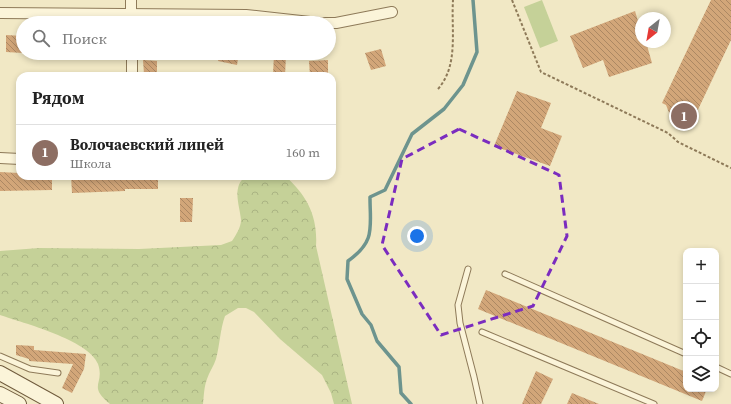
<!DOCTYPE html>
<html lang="ru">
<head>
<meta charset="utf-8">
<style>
	body { margin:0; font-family:"Source Serif 4",serif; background:#f2f2f2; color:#222 }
	.controls { position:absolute; right:12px; bottom:12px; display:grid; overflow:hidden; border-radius:8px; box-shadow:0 2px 6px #0003 }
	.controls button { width:36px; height:36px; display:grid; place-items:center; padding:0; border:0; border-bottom:1px solid #e0e0e0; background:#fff; color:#222; font:20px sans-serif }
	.compass { position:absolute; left:635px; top:12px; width:36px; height:36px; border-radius:50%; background:#fff; box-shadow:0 2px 6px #0003; rotate:211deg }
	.you { position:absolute; left:417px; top:236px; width:14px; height:14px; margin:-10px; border:3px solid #fff; border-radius:50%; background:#1a73e8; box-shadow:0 0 0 6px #1a73e833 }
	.badge { display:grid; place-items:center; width:26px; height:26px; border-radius:50%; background:#a13025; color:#fff; font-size:13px; font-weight:700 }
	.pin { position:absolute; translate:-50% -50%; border:2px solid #fff; box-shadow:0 1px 4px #0006 }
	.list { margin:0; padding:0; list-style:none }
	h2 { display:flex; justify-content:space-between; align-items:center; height:52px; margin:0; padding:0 16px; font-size:17px }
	h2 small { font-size:13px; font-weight:400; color:#767676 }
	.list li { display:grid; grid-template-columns:26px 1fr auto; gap:12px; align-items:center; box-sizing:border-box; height:56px; padding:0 16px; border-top:1px solid #e0e0e0 }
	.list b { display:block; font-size:15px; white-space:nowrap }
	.list p { margin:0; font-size:13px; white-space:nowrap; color:#767676 }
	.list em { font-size:13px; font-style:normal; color:#767676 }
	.icon { flex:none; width:22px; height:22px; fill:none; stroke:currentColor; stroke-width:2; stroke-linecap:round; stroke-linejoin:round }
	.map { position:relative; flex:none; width:731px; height:404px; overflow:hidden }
	.search { position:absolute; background:#fff; box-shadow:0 2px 6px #0003; left:16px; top:16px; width:320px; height:44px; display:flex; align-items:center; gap:10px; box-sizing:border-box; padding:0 14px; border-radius:22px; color:#767676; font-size:15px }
	.panel { position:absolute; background:#fff; box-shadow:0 2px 6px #0003; left:16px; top:72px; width:320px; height:108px; border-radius:12px }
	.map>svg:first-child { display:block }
	.green { fill:#c5d198 }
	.forest { fill:url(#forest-crowns) }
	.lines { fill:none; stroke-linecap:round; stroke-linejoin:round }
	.stream { stroke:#6d948e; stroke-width:3.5 }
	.building { fill:url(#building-back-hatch) }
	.lane-casing { stroke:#8e7a59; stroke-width:7 }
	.street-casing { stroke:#8e7a59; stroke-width:12 }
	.secondary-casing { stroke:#705b3d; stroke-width:16 }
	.path { stroke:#8e7a59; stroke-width:2; stroke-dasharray:3 2; stroke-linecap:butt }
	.lane { stroke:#fbf4d9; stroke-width:5 }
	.street { stroke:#fbf4d9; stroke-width:10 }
	.secondary { stroke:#fbf4d9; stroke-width:14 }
	.marked { fill:none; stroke:#7b2cbf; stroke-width:3; stroke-dasharray:8 5; stroke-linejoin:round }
</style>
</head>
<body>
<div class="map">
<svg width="731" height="404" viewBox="0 0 731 404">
	<defs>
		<pattern id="forest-crowns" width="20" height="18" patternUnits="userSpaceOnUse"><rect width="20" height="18" fill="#c5d198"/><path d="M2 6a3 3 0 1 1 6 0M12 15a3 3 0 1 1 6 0" fill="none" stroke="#aab483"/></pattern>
		<pattern id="building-back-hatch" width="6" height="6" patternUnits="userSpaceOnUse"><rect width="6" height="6" fill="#d2a679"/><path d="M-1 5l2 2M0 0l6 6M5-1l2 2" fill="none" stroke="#ac8863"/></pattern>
	</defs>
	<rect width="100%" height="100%" fill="#f1e8c5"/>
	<!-- green -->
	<path class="green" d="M 542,0 L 558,41 L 540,48 L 524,7 Z"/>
	<!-- forest -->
	<path class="forest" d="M 246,176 L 285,176 C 307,195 318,217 316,246 L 352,404 L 334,404 L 331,393 L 322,375 L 280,339 L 254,312 L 246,308 L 238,308 L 225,316 C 220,330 220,344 216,359 C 214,366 209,372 207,379 C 204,387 204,395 203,404 L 110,404 C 87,385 105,385 98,364 C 89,340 23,323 0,315 L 0,251 L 39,248 L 139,249 L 221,245 L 232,241 C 236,235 241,227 241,220 C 240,206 231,187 246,176 Z"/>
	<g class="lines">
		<!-- stream -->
		<path class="stream" d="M 411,404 L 401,393 L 399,367 L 377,341 L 371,325 L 362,314 L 347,279 L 348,261 C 376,241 370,228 370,197 L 385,190 L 412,134 L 444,109 L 463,85 L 477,52 L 473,0"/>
	</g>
	<!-- building -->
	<path class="building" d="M 711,0 L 731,0 L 731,40 L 694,118 L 688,115 L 683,119 L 675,119 L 670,115 L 666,105 L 662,103 Z
		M 635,11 L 638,21 L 641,20 L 641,42 L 646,42 L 652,63 L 609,77 L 603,60 L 583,68 L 570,36 Z
		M 6,35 L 23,36 L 23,53 L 6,52 Z
		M 381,49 L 386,66 L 371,70 L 365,53 Z
		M 220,53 L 239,53 L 237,65 L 218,61 Z
		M 274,54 L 286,55 L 285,76 L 273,75 Z
		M 143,60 L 157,61 L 157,74 L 144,74 Z
		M 328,60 L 328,76 L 310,76 L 309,61 Z
		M 517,91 L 551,103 L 541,128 L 562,136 L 550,166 L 494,146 Z
		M 0,172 L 19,173 L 19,176 L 52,176 L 52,190 L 0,191 Z
		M 71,176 L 158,176 L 158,189 L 125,189 L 125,191 L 72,193 Z
		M 180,198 L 193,198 L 192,222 L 180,222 Z
		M 486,290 L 686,372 L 686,389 L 707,389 L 702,401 L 478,309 Z
		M 16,345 L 34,346 L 34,350 L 86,354 L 84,369 L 72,393 L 62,388 L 73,364 L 29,361 L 29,359 L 16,355 Z
		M 536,371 L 553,379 L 541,404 L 522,404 Z
		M 572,393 L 599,404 L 567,404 Z"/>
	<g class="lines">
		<defs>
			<path id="lane" d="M 468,269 L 458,305 L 460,323 L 474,377 L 480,404
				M 505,274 L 686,354
				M 482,332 L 654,404
				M 0,356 L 30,369 L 58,373
				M 716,367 L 731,374"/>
			<path id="street" d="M 131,0 L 131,23
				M 0,13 L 246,15 L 319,23
				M 325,23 L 336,23 L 392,12
				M 132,53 L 132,76
				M 0,158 L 20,159"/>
			<path id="secondary" d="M 0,373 L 56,404
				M 0,394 L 19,404"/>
		</defs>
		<!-- lane casing -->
		<use href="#lane" class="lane-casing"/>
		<!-- street casing -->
		<use href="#street" class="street-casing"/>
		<!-- secondary casing -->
		<use href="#secondary" class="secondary-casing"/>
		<!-- path -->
		<path class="path" d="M 512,0 L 541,72 L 668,133 L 678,142 L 731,168
			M 438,89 C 459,65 451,30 453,0"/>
		<!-- lane -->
		<use href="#lane" class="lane"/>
		<!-- street -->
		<use href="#street" class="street"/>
		<!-- secondary -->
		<use href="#secondary" class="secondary"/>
	</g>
	<!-- marked area -->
	<path class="marked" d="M 459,129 L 559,175 L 567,236 L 533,306 L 441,335 L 382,245 L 402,159 Z"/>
</svg>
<div class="controls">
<button>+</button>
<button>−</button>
<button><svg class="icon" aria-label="locate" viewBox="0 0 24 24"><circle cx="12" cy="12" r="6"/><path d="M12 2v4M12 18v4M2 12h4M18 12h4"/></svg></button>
<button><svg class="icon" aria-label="layers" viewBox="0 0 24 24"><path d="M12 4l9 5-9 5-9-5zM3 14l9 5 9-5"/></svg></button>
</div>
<svg class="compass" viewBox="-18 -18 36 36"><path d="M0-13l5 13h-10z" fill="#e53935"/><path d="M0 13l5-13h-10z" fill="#767676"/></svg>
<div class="you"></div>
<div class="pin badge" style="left:684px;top:116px;background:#8d6e63">1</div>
<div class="search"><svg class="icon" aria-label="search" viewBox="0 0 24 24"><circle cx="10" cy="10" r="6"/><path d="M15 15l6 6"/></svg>Поиск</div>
<section class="panel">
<h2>Рядом<small></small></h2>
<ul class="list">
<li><span class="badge" style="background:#8d6e63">1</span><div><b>Волочаевский лицей</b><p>Школа</p></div><em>160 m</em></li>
</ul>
</section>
</div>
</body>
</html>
